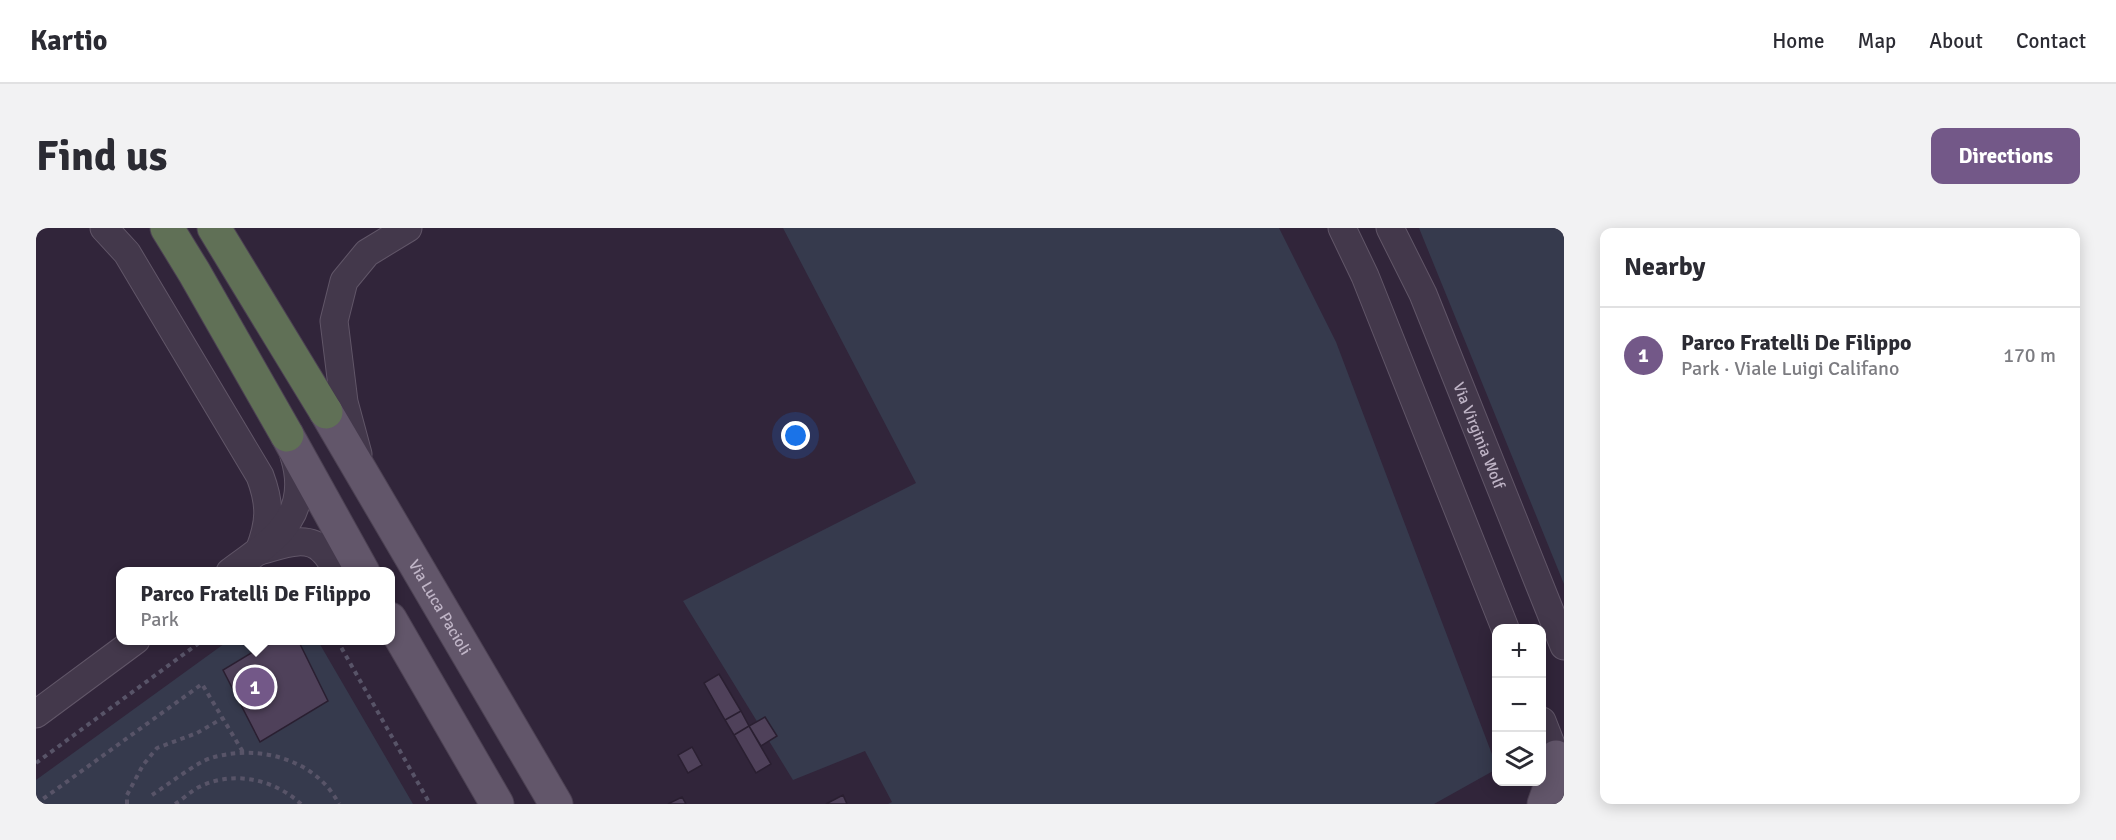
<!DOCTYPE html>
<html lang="en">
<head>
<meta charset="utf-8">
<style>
	body { margin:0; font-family:Signika,sans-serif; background:#f2f2f3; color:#2b2b33 }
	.controls { position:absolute; right:18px; bottom:18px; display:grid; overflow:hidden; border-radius:12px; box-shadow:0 3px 15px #0003 }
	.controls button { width:54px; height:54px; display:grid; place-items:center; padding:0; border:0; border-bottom:2px solid #e1e1e2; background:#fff; color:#2b2b33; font:30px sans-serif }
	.you { position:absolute; left:760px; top:208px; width:21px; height:21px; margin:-15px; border:4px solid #fff; border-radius:50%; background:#1a73e8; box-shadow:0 0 0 9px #1a73e833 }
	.badge { display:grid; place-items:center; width:39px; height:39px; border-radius:50%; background:#735888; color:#fff; font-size:20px; font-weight:700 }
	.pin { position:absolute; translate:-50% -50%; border:3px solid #fff; box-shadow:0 2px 6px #0006 }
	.popup { position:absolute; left:80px; top:339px; width:279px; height:78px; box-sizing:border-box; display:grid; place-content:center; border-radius:12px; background:#fff; filter:drop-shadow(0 2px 4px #0005); font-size:20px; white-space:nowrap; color:#7c7c81 }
	.popup b { font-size:22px; color:#2b2b33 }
	.popup::after { content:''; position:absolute; left:50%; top:100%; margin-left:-12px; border:12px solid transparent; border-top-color:#fff }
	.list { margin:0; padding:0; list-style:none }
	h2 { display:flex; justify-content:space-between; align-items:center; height:78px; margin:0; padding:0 24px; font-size:26px }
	h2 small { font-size:20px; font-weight:400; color:#7c7c81 }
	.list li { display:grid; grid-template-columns:39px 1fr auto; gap:18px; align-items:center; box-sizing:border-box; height:96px; padding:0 24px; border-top:2px solid #e1e1e2 }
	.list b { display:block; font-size:22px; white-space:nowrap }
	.list p { margin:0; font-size:20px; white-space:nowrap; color:#7c7c81 }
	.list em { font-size:20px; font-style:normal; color:#7c7c81 }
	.icon { flex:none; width:33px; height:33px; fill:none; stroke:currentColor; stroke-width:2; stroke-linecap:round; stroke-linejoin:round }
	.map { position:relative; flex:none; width:1528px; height:576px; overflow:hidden; border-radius:12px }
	header { display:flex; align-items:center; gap:36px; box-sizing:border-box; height:84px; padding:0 30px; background:#fff; border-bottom:2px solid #e1e1e2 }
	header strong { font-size:28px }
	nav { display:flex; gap:33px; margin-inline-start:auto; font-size:21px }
	.intro { display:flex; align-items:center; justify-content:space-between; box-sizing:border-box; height:144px; padding:0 36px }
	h1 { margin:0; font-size:42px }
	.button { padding:15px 27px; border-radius:12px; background:#735888; color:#fff; font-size:21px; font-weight:700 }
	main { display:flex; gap:36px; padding:0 36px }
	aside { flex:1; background:#fff; border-radius:12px; box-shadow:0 3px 15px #0003 }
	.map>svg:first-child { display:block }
	.green { fill:#363a4d }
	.building { fill:#4f415a; stroke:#2a1f31; stroke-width:1.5 }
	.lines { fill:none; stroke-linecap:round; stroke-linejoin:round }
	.minor-casing { stroke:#615668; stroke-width:29 }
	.major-casing { stroke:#4c4153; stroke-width:35 }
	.highway-casing { stroke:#4b4052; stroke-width:35 }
	.path { stroke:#585468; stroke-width:4; stroke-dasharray:4.5 4.5; stroke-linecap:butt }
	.minor { stroke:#43384b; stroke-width:27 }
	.major { stroke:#62566a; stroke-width:33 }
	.highway { stroke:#607056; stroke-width:33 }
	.labels { text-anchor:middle; stroke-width:5; stroke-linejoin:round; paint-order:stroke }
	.street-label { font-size:16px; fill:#bfb4c6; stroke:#281d2f }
</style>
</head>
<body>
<header>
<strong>Kartio</strong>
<nav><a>Home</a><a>Map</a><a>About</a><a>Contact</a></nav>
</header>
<div class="intro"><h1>Find us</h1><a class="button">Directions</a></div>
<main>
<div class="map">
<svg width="1528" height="576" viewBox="0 0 1528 576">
	<rect width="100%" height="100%" fill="#31253a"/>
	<!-- green -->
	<path class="green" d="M 747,0 L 1243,0 L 1300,114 L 1457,529 L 1457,543 L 1398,576 L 852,576 L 856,574 L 829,523 L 757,552 L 647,373 L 880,255 Z
		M 1383,0 L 1528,0 L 1528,356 Z
		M 192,413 L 282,413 L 377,576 L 0,576 L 0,552 Z"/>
	<!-- building -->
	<path class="building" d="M 237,412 L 262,412 L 292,473 L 224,514 L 187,442 Z
		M 683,446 L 705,483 L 689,492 L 668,455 Z
		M 705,483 L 713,498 L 698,507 L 689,492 Z
		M 729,489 L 741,508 L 725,518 L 713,498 Z
		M 713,498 L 735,536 L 720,545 L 698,507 Z
		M 656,519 L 666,537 L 652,545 L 642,527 Z
		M 807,567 L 811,576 L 790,576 Z
		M 646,569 L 650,576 L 632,576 Z"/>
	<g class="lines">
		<defs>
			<g id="minor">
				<path d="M 68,0 L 91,25 L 224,248 C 235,277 234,295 223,323"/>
				<path d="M 1306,0 L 1329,48 L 1469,400"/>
				<path id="s1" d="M 1354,0 L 1387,66 L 1528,418"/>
				<path d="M 322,226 L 308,174 L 298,93 L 308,53 L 331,25 L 372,0"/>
				<path d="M 227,322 C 245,317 272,306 287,323 C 293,328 297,337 301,344"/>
				<path d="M 194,344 C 237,312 277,289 258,228"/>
				<path d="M 0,486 L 100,412"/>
				<path d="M 1506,493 L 1520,529 L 1528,540"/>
			</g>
			<g id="major">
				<path id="s2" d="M 290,184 L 520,576"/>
				<path d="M 251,207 L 327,344"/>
				<path d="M 354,391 L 461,576"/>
				<path d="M 1508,576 L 1514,559 L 1520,529"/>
			</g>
			<path id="highway" d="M 131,0 L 158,44 L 251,207
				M 178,0 L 290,184"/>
		</defs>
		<!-- minor casing -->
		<use href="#minor" class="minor-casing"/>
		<!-- major casing -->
		<use href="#major" class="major-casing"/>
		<!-- highway casing -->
		<use href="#highway" class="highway-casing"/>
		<!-- path -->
		<path class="path" d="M 301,412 L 394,576
			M 0,535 L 167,412
			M 116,567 C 130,558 161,534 175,530 C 221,516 279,530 303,576
			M 0,576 L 166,456 L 207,524
			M 91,576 L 91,567 L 107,537 L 121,520 L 161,505 L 187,490
			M 139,576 C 147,571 155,563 163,559 C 197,542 238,551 265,576"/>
		<!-- minor -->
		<use href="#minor" class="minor"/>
		<!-- major -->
		<use href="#major" class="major"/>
		<!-- highway -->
		<use href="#highway" class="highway"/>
	</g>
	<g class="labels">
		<!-- street labels -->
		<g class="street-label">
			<text dy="6" stroke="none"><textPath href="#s1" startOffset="226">Via Virginia Wolf</textPath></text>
			<text dy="6" stroke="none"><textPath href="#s2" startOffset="226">Via Luca Pacioli</textPath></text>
		</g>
	</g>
</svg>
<div class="controls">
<button>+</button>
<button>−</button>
<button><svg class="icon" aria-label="layers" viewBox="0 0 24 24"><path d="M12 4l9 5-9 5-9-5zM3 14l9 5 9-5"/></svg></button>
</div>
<div class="you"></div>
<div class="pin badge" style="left:219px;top:459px">1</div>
<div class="popup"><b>Parco Fratelli De Filippo</b>Park</div>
</div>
<aside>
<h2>Nearby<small></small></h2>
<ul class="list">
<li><span class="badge">1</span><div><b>Parco Fratelli De Filippo</b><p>Park · Viale Luigi Califano</p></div><em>170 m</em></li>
</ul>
</aside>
</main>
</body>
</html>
